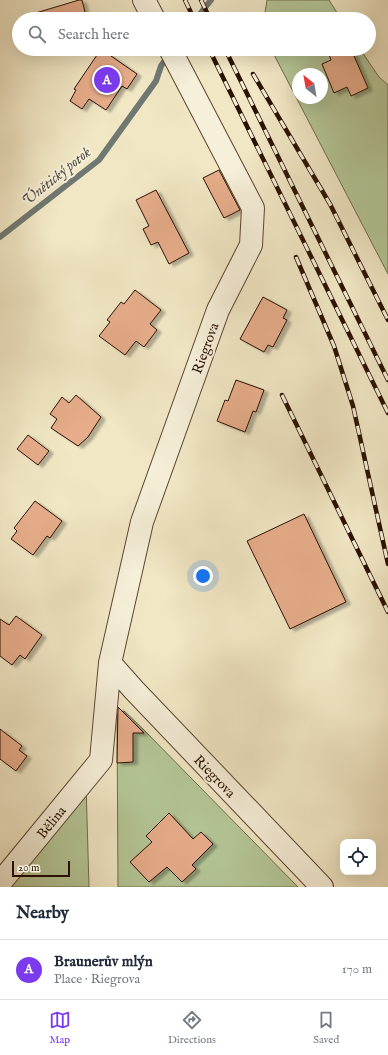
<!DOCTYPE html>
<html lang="en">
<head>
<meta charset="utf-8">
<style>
	body { margin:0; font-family:"IM FELL English",serif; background:#f6f6f7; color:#1f2937 }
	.controls { position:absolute; right:12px; bottom:12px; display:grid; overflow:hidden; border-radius:8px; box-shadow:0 4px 16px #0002 }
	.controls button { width:36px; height:36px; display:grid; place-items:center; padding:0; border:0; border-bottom:1px solid #e0e1e3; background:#fff; color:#1f2937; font:20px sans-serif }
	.compass { position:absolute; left:292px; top:68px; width:36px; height:36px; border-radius:50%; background:#fff; box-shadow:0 4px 16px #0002; rotate:329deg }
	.scale { position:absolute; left:12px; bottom:10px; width:58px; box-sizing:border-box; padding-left:4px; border:2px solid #2a1100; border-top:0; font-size:11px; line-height:14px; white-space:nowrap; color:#2a1100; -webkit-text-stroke:3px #f6efd9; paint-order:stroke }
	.you { position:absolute; left:203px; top:576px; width:14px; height:14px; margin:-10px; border:3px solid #fff; border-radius:50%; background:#1a73e8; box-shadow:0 0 0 6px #1a73e833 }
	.badge { display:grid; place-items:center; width:26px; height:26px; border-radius:50%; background:#7c3aed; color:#fff; font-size:13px; font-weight:700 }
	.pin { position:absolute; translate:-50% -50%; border:2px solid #fff; box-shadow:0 1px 4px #0006 }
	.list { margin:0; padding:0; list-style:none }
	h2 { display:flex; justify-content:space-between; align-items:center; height:52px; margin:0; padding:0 16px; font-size:17px }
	h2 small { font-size:13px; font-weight:400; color:#747a83 }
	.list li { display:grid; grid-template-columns:26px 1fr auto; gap:12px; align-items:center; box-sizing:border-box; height:60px; padding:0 16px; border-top:1px solid #e0e1e3 }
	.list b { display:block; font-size:15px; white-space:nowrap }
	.list p { margin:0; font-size:13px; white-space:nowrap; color:#747a83 }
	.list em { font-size:13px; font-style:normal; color:#747a83 }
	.icon { flex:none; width:22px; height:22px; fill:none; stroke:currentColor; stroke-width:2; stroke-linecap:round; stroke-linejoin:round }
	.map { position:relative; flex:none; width:388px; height:887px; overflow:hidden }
	.search { position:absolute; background:#fff; box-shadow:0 4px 16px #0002; left:12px; right:12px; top:12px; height:44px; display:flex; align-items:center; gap:10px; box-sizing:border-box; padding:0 14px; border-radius:22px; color:#747a83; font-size:15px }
	.sheet { height:112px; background:#fff }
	nav { display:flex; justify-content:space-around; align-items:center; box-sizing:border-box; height:56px; border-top:1px solid #e0e1e3; background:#fff; font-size:11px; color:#747a83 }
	nav a { display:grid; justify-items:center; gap:2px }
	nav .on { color:#7c3aed }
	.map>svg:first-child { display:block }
	.green { fill:#b5c798; stroke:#706c4c; fill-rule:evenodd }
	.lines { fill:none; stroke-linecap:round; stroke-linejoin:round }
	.stream { stroke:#707872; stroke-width:6 }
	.building { fill:#e7ad8b; stroke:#2a1100; filter:url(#shadow) }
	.minor-casing { stroke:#5c4631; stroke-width:24 }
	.minor { stroke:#f6efd9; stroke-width:22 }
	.rail-casing { stroke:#2a1100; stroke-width:4.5 }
	.rail { stroke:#f6efd9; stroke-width:3; stroke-dasharray:9; stroke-linecap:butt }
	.labels { text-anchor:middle; stroke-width:4; stroke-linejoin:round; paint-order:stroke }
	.street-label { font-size:14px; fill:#2a1100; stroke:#f6efd9 }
	.water-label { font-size:15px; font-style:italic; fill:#534d42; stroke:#f6efd9 }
</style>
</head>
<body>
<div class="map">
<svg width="388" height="887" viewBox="0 0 388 887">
	<defs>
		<filter id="shadow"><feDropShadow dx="4.5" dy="2.5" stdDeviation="1" flood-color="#0004"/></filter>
	</defs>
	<rect width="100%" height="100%" fill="#f1e7c5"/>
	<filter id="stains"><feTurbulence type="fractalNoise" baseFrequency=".005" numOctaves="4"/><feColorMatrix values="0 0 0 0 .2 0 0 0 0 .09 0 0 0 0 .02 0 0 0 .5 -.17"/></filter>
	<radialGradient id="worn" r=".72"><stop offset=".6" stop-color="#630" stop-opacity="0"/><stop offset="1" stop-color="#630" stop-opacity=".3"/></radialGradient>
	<!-- green -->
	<path class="green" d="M 267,0 L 329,0 L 341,19 L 264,19 Z
		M 271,49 L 360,49 L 379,77 L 388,85 L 388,274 ZM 298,74 L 322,74 L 322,98 L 298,98 Z
		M 124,711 L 144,730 L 298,887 L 118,887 L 117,715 Z
		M 86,784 L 89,887 L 0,887 Z"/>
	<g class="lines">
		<!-- stream -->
		<path class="stream" d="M 196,19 L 211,0
			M 0,237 L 99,160 L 156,81 L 161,66 L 168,56"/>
	</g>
	<!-- building -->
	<path class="building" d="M 79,0 L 82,0 L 86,16 L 76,19 L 29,19 L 29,15 Z
		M 101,49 L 137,74 L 127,89 L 122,86 L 106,110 L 89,99 L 82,109 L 70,101 L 76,90 L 74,89 Z
		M 327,49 L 351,49 L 368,88 L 351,96 L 347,87 L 334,93 L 322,64 L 331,60 Z
		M 219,170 L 240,210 L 224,218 L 203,178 Z
		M 156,190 L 189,253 L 169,264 L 158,242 L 151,245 L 143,229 L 149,226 L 136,200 Z
		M 135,290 L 161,310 L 150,324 L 157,330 L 144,347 L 136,341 L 125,355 L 99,336 L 110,322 L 107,320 L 121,302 L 124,304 Z
		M 263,297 L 287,310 L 283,318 L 287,320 L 273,347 L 268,345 L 264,352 L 240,339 Z
		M 236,380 L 264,390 L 256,412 L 253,411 L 245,432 L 217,421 L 225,400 L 228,401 Z
		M 76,395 L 101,417 L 88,437 L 78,446 L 51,428 L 57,419 L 50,414 L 62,397 L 69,403 Z
		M 28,435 L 49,451 L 38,465 L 17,449 Z
		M 35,501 L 62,521 L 50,538 L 47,536 L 33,555 L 11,539 L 17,531 L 14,528 Z
		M 304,514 L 346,602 L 290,629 L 247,541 Z
		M 16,616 L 42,635 L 25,659 L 20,655 L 12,665 L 0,656 L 0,619 L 9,625 Z
		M 118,707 L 144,733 L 133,733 L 133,762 L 117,763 Z
		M 0,729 L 22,746 L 19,750 L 27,756 L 16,771 L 0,759 Z
		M 169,813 L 193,839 L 201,832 L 213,844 L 192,865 L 196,869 L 182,882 L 167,867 L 149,882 L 130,862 L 152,842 L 146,836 Z"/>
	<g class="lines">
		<defs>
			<path id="minor" d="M 144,0 L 154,19
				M 110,663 L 134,690 L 322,887
				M 0,883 L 101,760 L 110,663 L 142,522 L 218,310 L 251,245 L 253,208 L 170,49"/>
		</defs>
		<!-- minor casing -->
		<use href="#minor" class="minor-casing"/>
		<!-- minor -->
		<use href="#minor" class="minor"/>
		<defs>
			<path id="rail" d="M 185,0 L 194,19
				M 201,0 L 210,19
				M 209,49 L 388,413
				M 225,49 L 388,380
				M 253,74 L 330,204 L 388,320
				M 296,257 L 334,346 L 353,406 L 388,564
				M 282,395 L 388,612"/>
		</defs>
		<!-- rail casing -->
		<use href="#rail" class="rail-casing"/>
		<!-- rail -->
		<use href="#rail" class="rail"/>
	</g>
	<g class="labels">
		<!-- street labels -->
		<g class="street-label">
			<text transform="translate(205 348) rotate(-70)" y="5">Riegrova</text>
			<text transform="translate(215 776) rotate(46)" y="5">Riegrova</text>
			<text transform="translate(51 822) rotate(-51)" y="5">Bělina</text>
		</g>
		<!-- water labels -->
		<g class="water-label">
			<text transform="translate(56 176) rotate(-39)" y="5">Únětický potok</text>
		</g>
	</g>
	<rect width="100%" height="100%" filter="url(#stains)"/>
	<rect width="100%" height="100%" fill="url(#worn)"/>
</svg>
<div class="controls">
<button><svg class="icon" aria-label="locate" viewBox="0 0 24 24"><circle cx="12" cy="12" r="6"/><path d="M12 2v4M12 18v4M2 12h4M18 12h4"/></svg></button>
</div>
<svg class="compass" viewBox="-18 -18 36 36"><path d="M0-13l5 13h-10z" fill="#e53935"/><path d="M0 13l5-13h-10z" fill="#747a83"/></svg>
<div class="scale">20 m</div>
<div class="you"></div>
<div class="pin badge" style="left:107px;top:80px">A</div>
<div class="search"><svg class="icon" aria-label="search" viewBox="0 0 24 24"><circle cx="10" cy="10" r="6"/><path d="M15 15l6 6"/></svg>Search here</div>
</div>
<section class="sheet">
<h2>Nearby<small></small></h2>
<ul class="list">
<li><span class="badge">A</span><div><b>Braunerův mlýn</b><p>Place · Riegrova</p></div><em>170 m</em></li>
</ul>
</section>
<nav>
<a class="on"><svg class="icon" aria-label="map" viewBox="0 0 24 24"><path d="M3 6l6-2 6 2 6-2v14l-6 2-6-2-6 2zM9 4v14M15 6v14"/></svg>Map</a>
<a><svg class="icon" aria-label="directions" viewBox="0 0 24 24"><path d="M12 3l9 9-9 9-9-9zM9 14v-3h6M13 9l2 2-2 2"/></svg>Directions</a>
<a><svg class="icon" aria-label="saved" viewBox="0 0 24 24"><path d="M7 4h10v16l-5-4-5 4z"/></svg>Saved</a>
</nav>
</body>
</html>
